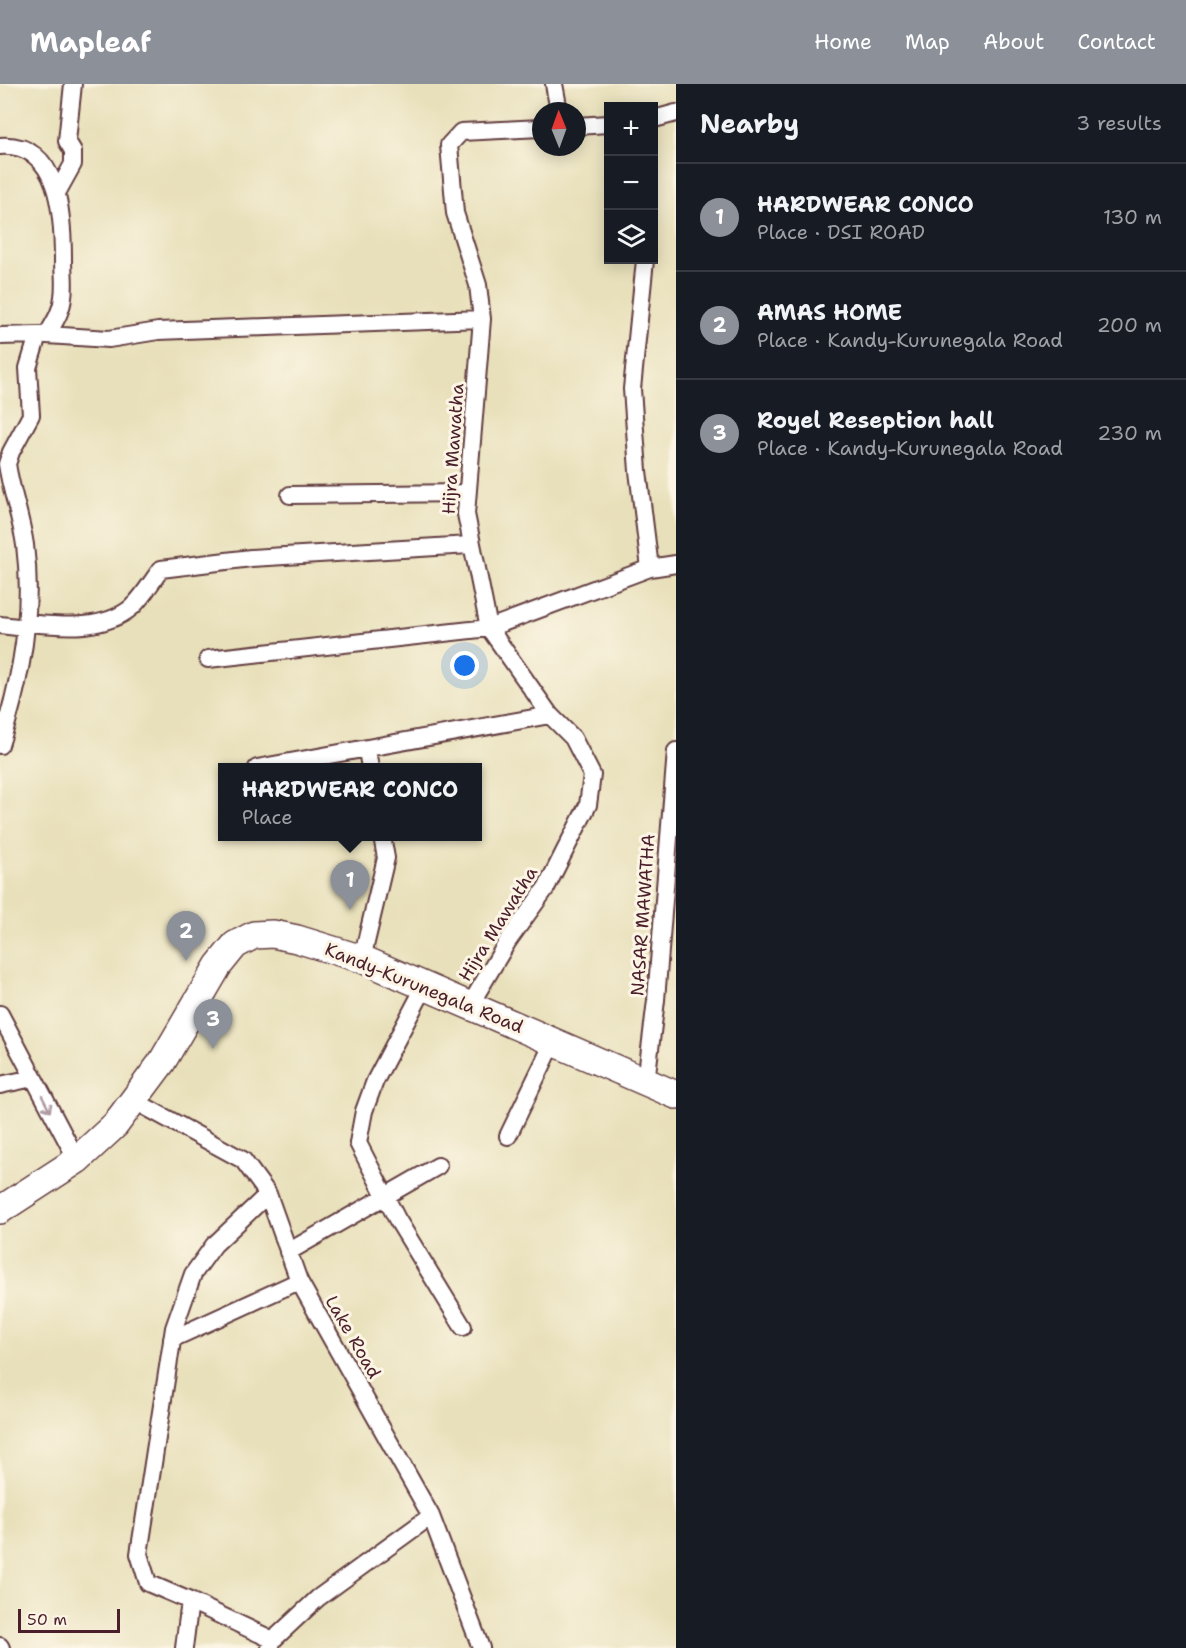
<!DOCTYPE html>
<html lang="en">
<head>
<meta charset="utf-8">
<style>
	body { margin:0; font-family:"Shantell Sans",sans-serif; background:#20242c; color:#f1f3f6 }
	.controls { position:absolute; right:18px; top:18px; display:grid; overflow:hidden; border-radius:0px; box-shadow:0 3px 15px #0003 }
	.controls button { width:54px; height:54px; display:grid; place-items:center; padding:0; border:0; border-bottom:2px solid #363941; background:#171b24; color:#f1f3f6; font:30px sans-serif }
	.compass { position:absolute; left:532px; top:18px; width:54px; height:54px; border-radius:50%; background:#171b24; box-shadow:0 3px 15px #0003; rotate:359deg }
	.scale { position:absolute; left:18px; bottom:15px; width:102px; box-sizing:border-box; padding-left:6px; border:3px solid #4a1f2b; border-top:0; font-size:16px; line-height:21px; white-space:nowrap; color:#4a1f2b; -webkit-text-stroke:4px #fcf5e5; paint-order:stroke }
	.you { position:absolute; left:465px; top:582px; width:21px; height:21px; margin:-15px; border:4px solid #fff; border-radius:50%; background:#1a73e8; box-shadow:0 0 0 9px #1a73e833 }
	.badge { display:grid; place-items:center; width:39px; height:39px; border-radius:50%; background:#8c9099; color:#fff; font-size:20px; font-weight:700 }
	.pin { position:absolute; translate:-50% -50px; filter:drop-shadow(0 2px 3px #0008) }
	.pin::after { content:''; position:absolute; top:32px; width:21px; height:18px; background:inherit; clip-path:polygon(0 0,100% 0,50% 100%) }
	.popup { position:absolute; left:218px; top:679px; width:264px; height:78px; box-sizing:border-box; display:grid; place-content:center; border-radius:0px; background:#171b24; filter:drop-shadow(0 2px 4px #0005); font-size:20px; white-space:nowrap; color:#9ea1a6 }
	.popup b { font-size:22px; color:#f1f3f6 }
	.popup::after { content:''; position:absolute; left:50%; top:100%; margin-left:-12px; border:12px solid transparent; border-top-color:#171b24 }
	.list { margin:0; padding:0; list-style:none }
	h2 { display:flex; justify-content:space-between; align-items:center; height:78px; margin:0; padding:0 24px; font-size:26px }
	h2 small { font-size:20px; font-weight:400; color:#9ea1a6 }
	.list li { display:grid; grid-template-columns:39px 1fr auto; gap:18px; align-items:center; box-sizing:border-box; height:108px; padding:0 24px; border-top:2px solid #363941 }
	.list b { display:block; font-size:22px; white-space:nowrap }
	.list p { margin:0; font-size:20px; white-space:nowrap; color:#9ea1a6 }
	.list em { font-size:20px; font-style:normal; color:#9ea1a6 }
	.icon { flex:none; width:33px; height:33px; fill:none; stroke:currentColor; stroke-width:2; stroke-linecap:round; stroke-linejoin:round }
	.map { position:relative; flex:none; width:676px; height:1564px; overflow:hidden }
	header { display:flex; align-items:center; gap:36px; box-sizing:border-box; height:84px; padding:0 30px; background:#8c9099; color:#fff }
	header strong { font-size:28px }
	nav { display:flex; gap:33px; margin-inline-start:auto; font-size:21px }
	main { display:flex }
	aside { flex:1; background:#171b24 }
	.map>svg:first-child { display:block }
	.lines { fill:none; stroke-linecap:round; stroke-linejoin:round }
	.minor-casing { stroke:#623c40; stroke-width:20 }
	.trunk-casing { stroke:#623c40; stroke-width:30 }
	.minor { stroke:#fff; stroke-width:16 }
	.trunk { stroke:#fff; stroke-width:27 }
	.oneway { stroke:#ae9aa0 }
	.labels { text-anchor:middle; stroke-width:6; stroke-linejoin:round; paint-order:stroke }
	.street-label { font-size:18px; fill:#4a1f2b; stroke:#fcf5e5 }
</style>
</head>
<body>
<header>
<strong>Mapleaf</strong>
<nav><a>Home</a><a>Map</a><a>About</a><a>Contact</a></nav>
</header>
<main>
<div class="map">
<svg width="676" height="1564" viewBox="0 0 676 1564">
	<rect width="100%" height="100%" fill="#fcf5e5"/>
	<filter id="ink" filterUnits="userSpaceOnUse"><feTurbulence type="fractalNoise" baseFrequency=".0167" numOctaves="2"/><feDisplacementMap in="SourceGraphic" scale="12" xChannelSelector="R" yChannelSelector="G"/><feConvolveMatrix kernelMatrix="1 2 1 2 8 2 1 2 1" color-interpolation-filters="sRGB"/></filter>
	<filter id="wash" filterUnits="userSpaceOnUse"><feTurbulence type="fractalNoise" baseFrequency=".008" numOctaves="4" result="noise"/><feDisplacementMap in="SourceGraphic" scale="24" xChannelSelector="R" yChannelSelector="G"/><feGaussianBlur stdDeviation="1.35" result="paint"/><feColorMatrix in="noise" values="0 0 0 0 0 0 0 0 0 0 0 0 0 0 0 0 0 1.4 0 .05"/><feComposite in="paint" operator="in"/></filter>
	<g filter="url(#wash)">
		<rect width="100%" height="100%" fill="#e8e0ba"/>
	</g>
	<g filter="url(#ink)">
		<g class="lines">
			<defs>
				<path id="minor" d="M 554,0 L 559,27
					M 654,35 L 676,29
					M 577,42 L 608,40
					M 0,62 C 60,58 63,132 63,176 C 63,188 65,201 63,213 C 62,227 54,239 47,251 L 38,251 L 28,284 L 31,331 L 11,368 L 7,380 C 11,407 21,433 25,461 C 34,529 21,597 0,661
					M 58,107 L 73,80 L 73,67 L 67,57 L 73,0
					M 645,176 L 632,305 L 638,387 L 650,484
					M 47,251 L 109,255 L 158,247 L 482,235
					M 0,252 L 38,251
					M 290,411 L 466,409
					M 27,539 C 61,542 104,547 132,523 C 143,513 152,497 161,485 L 251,474 L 470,461
					M 0,541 L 26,544
					M 208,575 L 489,544 L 650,484 L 676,480
					M 367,666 L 370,684
					M 257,684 L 550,631
					M 362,875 L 386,774 L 382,752
					M 425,902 L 375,997 L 364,1027 L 358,1059 L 397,1135 L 463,1243
					M 470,921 L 508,857 L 546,804 L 588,721 L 592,691 L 573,654 L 550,631 L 489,544 L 466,430 L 482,235 L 478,201 L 455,129 L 449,61 L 461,48 L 541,44
					M 0,930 L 77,1076
					M 646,998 L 656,916 L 676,667
					M 0,1001 L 33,994
					M 133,1016 L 243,1076 L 268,1110 L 299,1197 L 431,1432 L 481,1564
					M 508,1052 L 554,957
					M 288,1168 L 438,1082
					M 172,1255 L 299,1197
					M 190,1517 L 273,1556
					M 0,1562 L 1,1564
					M 184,1564 L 190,1517 L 148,1499 L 139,1470 L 174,1244 L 193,1190 L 214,1161 L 268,1110
					M 270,1564 L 273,1556 L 318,1514 L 431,1432"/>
				<path id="trunk" d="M 0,1126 L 77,1076 L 115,1041 L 162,978 L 218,882 L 235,861 L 254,851 L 273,850 L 297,855 L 362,875 L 676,1011"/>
			</defs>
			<!-- minor casing -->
			<use href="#minor" class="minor-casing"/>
			<!-- trunk casing -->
			<use href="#trunk" class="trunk-casing"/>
			<!-- minor -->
			<use href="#minor" class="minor"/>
			<!-- trunk -->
			<use href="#trunk" class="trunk"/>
		</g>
		<!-- one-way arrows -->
		<defs><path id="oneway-shaft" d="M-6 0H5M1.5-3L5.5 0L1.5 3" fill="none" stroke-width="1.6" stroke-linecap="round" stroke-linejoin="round" transform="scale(1.5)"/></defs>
		<use class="oneway" href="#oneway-shaft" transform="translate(46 1020) rotate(63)"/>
	</g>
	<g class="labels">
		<!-- street labels -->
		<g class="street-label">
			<text transform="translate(453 365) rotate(-86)" y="6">Hijra Mawatha</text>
			<text transform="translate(643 831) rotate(-86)" y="6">NASAR MAWATHA</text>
			<text transform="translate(498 840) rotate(-58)" y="6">Hijra Mawatha</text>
			<text transform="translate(424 904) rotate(22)" y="6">Kandy-Kurunegala Road</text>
			<text transform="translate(353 1253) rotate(60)" y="6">Lake Road</text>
		</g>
	</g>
</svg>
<div class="controls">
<button>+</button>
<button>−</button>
<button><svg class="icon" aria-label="layers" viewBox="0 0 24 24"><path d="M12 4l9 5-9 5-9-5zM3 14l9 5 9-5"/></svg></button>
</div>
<svg class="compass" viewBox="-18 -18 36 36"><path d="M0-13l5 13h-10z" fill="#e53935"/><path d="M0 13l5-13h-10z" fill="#9ea1a6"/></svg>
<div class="scale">50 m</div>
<div class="you"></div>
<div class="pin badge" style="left:350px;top:826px">1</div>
<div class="popup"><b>HARDWEAR CONCO</b>Place</div>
<div class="pin badge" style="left:186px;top:877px">2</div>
<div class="pin badge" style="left:213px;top:965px">3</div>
</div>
<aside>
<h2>Nearby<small>3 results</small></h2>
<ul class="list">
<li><span class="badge">1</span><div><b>HARDWEAR CONCO</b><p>Place · DSI ROAD</p></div><em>130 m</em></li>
<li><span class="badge">2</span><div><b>AMAS HOME</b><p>Place · Kandy-Kurunegala Road</p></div><em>200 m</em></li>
<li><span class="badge">3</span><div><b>Royel Reseption hall</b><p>Place · Kandy-Kurunegala Road</p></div><em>230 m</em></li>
</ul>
</aside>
</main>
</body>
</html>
